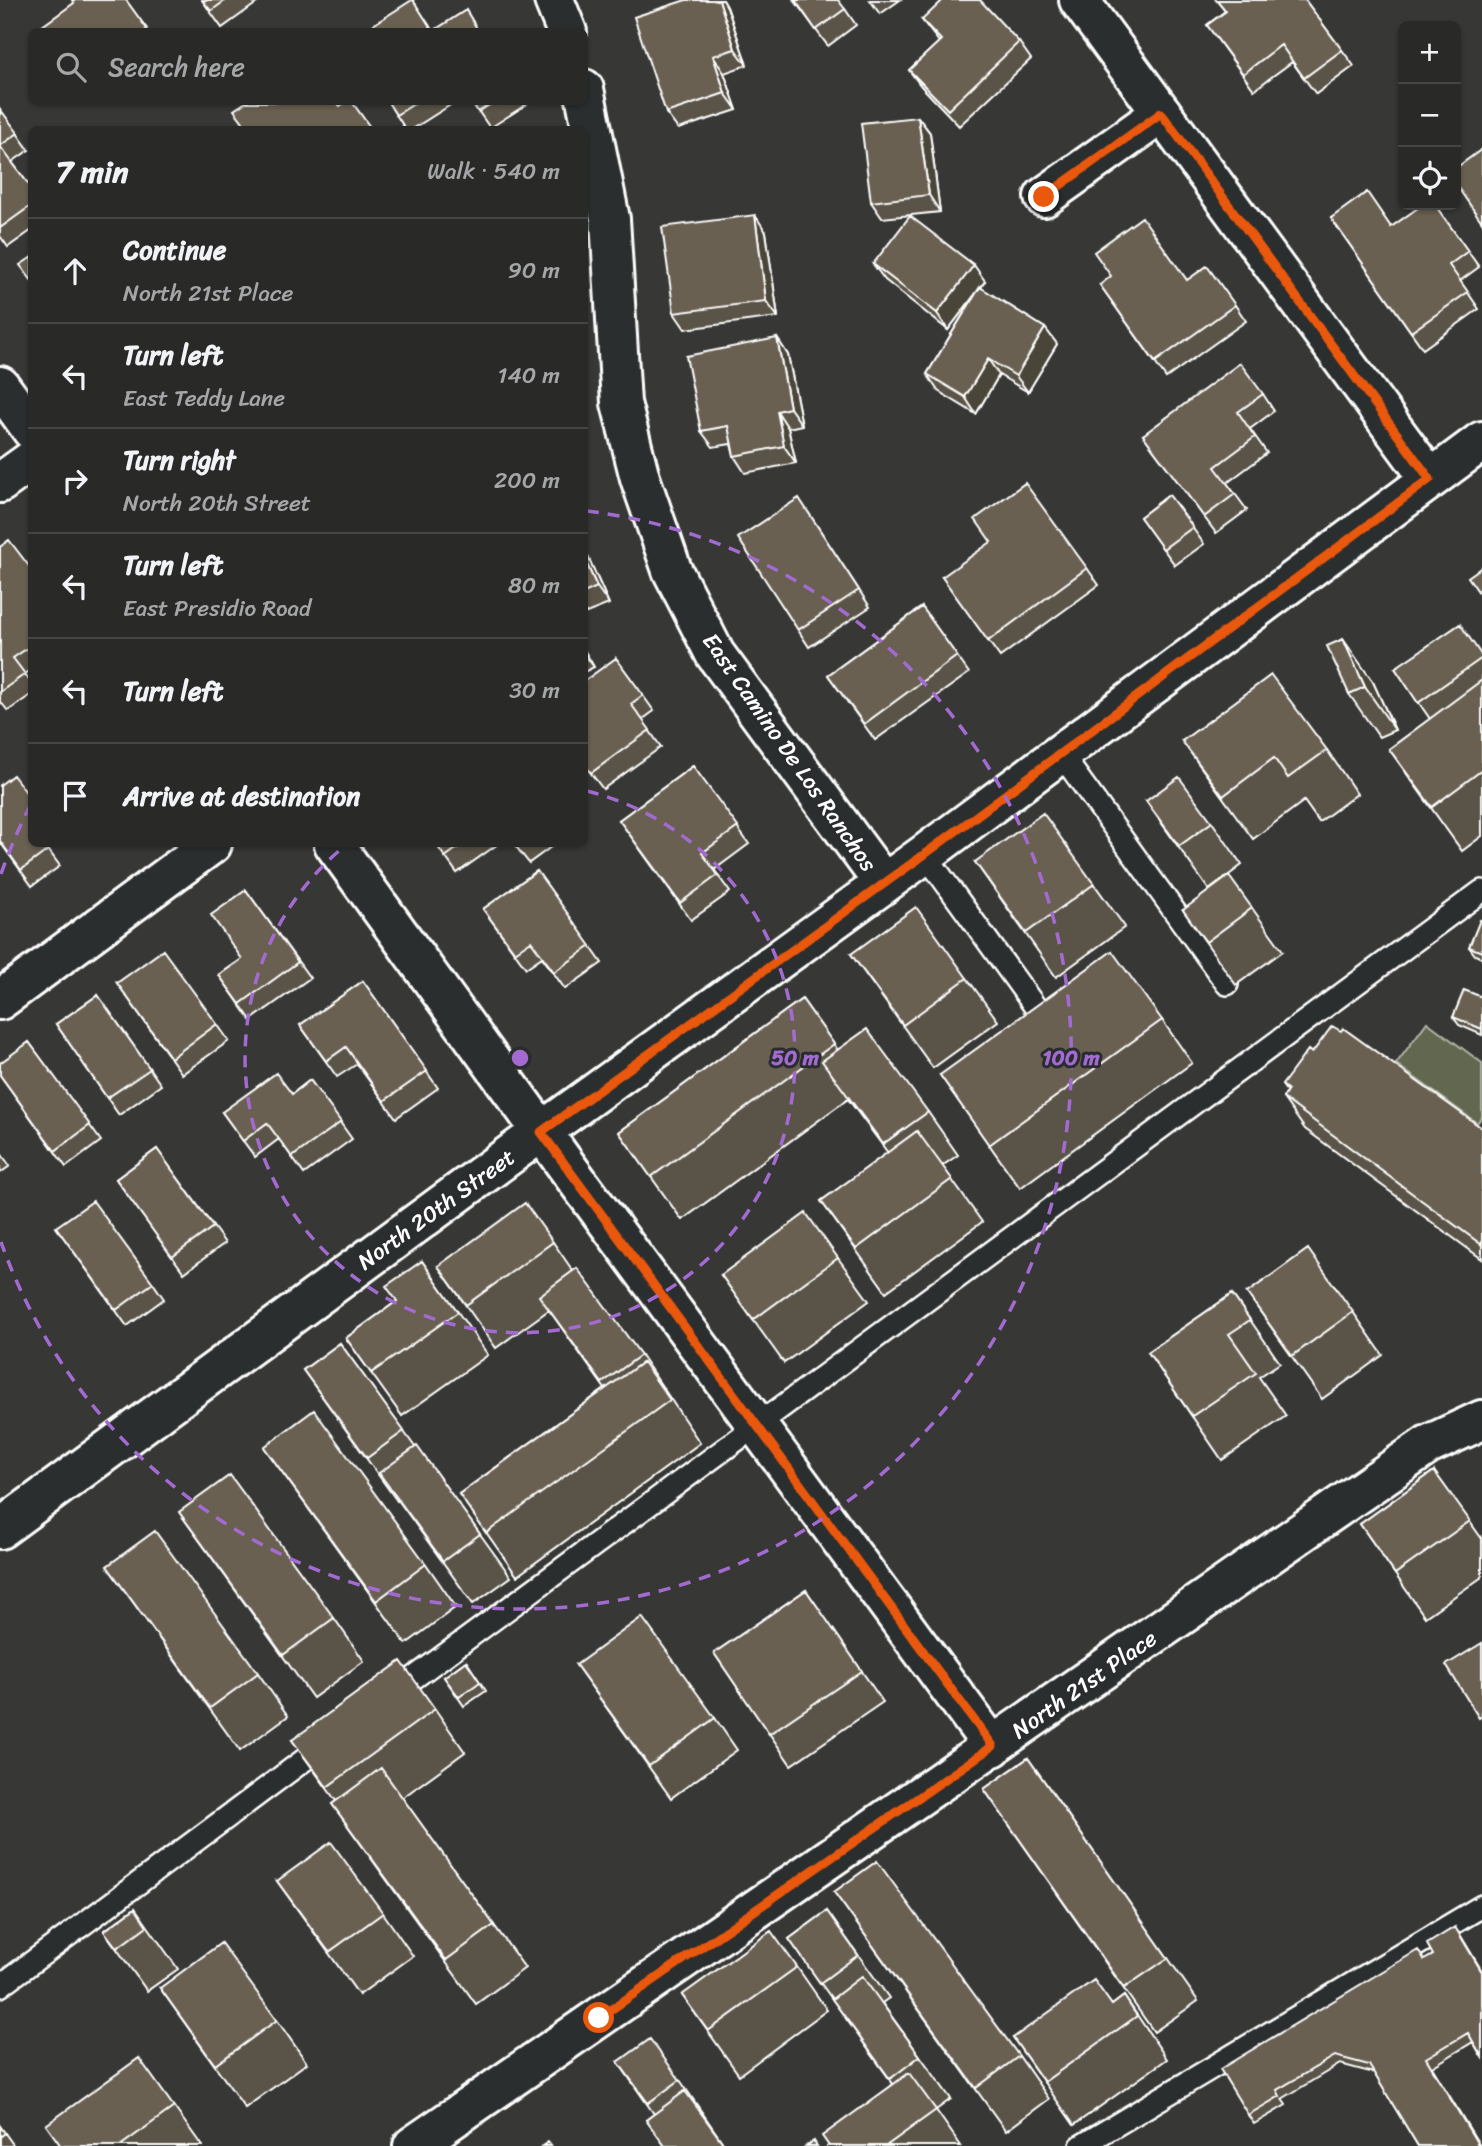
<!DOCTYPE html>
<html lang="en">
<head>
<meta charset="utf-8">
<style>
	body { margin:0; font-family:Sriracha,sans-serif; background:#353534; color:#f1f3f6 }
	.controls { position:absolute; right:21px; top:21px; display:grid; overflow:hidden; border-radius:10px; box-shadow:0 2px 5px #0004 }
	.controls button { width:63px; height:63px; display:grid; place-items:center; padding:0; border:0; border-bottom:2px solid #454545; background:#292928; color:#f1f3f6; font:35px sans-serif }
	.stop { position:absolute; width:21px; height:21px; margin:-16px; border:5px solid #ea580c; border-radius:50%; background:#fff }
	.stop.end { background:#ea580c; border-color:#fff; box-shadow:0 2px 7px #0008 }
	.list { margin:0; padding:0; list-style:none }
	h2 { display:flex; justify-content:space-between; align-items:center; height:91px; margin:0; padding:0 28px; font-size:30px }
	h2 small { font-size:23px; font-weight:400; color:#a5a6a8 }
	.list li { display:grid; grid-template-columns:46px 1fr auto; gap:21px; align-items:center; box-sizing:border-box; height:105px; padding:0 28px; border-top:2px solid #454545 }
	.list b { display:block; font-size:26px; white-space:nowrap }
	.list p { margin:0; font-size:23px; white-space:nowrap; color:#a5a6a8 }
	.list em { font-size:23px; font-style:normal; color:#a5a6a8 }
	.icon { flex:none; width:38px; height:38px; fill:none; stroke:currentColor; stroke-width:2; stroke-linecap:round; stroke-linejoin:round }
	.map { position:relative; flex:none; width:1482px; height:2146px; overflow:hidden }
	.search { position:absolute; background:#292928; box-shadow:0 2px 5px #0004; left:28px; top:28px; width:560px; height:77px; display:flex; align-items:center; gap:18px; box-sizing:border-box; padding:0 24px; border-radius:10px; color:#a5a6a8; font-size:26px }
	.panel { position:absolute; background:#292928; box-shadow:0 2px 5px #0004; left:28px; top:126px; width:560px; height:721px; border-radius:10px }
	.map>svg:first-child { display:block }
	.green { fill:#62684f; stroke:#b0b4a7; stroke-width:2 }
	.lines { fill:none; stroke-linecap:round; stroke-linejoin:round }
	.lane-casing { stroke:#fff; stroke-width:26 }
	.street-casing { stroke:#fff; stroke-width:44 }
	.lane { stroke:#2a2d2e; stroke-width:21 }
	.street { stroke:#2a2d2e; stroke-width:38 }
	.wall { fill:#5a5346; stroke:#fff; stroke-width:2 }
	.shaded-wall { fill:#4a4439; stroke:#fff; stroke-width:2 }
	.building { fill:#696151; stroke:#fff; stroke-width:2 }
	.route { stroke:#ea580c; stroke-width:9 }
	.ring { fill:none; stroke:#a36bd2; stroke-width:3.5; stroke-dasharray:12 9 }
	.labels { text-anchor:middle; stroke-width:6; stroke-linejoin:round; paint-order:stroke }
	.street-label { font-size:23px; fill:#fff; stroke:#2a2d2e }
	.centre { fill:#a36bd2; stroke:#2a2d2e; stroke-width:3.5 }
	.ring-label { font-size:21px; text-anchor:middle; font-weight:bold; fill:#a36bd2; stroke:#2a2d2e; stroke-width:6; stroke-linejoin:round; paint-order:stroke }
</style>
</head>
<body>
<div class="map">
<svg width="1482" height="2146" viewBox="0 0 1482 2146">
	<rect width="100%" height="100%" fill="#373735"/>
	<filter id="ink" filterUnits="userSpaceOnUse"><feTurbulence type="fractalNoise" baseFrequency=".0143" numOctaves="2"/><feDisplacementMap in="SourceGraphic" scale="14" xChannelSelector="R" yChannelSelector="G"/><feConvolveMatrix kernelMatrix="1 2 1 2 8 2 1 2 1" color-interpolation-filters="sRGB"/></filter>
	<g filter="url(#ink)">
		<!-- green -->
		<path class="green" d="M 1427,1022 L 1482,1063 L 1482,1117 L 1477,1123 L 1396,1064 Z"/>
		<g class="lines">
			<defs>
				<path id="lane" d="M 1061,754 L 1227,984
					M 925,854 L 1049,1026
					M 392,1694 L 1482,891
					M 0,1986 L 327,1743
					M 1081,2146 L 1482,1906"/>
				<path id="street" d="M 554,0 L 567,32
					M 1079,0 L 1430,479
					M 584,89 L 610,219 L 621,403 L 640,478 L 672,570 L 715,654 L 884,884
					M 1044,197 L 1162,113
					M 0,386 L 32,430
					M 0,483 L 32,460
					M 334,844 L 565,1164 L 993,1747
					M 0,1000 L 212,844
					M 0,1529 L 541,1132 L 925,854 L 1482,441
					M 413,2146 L 1428,1445 L 1482,1420"/>
			</defs>
			<!-- lane casing -->
			<use href="#lane" class="lane-casing"/>
			<!-- street casing -->
			<use href="#street" class="street-casing"/>
			<!-- lane -->
			<use href="#lane" class="lane"/>
			<!-- street -->
			<use href="#street" class="street"/>
		</g>
		<!-- wall -->
		<path class="wall" d="M 202,0 L 261,0 L 222,28 Z
			M 686,0 L 723,0 L 727,7 L 747,65 L 724,73 L 737,110 L 678,129 L 666,113 Z
			M 794,0 L 845,9 L 856,25 L 828,46 Z
			M 870,0 L 900,0 L 880,14 Z
			M 1216,0 L 1305,0 L 1354,66 L 1316,94 L 1292,62 L 1254,90 L 1207,25 L 1225,11 Z
			M 922,20 L 1019,42 L 1031,59 L 959,126 L 921,86 L 909,70 L 939,42 Z
			M 388,102 L 455,102 L 411,130 L 406,130 Z
			M 472,102 L 525,102 L 527,104 L 490,128 Z
			M 0,109 L 29,150 L 12,162 L 32,189 L 32,230 L 8,247 L 0,236 Z
			M 918,117 L 930,133 L 940,212 L 882,218 L 871,202 Z
			M 1435,205 L 1479,267 L 1460,281 L 1479,309 L 1423,349 L 1331,218 L 1391,227 Z
			M 766,232 L 778,317 L 685,329 L 674,313 Z
			M 873,264 L 985,281 L 981,288 L 1045,328 L 1057,344 L 1028,392 L 999,375 L 976,414 L 938,391 L 927,374 L 975,295 L 948,330 L 885,280 Z
			M 1187,280 L 1235,305 L 1246,321 L 1166,378 L 1100,285 Z
			M 777,338 L 788,355 L 802,425 L 788,428 L 796,463 L 745,473 L 734,456 L 731,444 L 713,447 L 701,431 Z
			M 1263,394 L 1274,411 L 1250,429 L 1267,453 L 1227,483 L 1247,510 L 1216,533 L 1143,435 Z
			M 1169,495 L 1204,544 L 1175,565 L 1140,517 Z
			M 810,515 L 870,607 L 809,647 L 798,630 Z
			M 0,547 L 32,570 L 32,669 L 25,674 L 32,683 L 32,694 L 8,711 L 0,701 Z
			M 584,548 L 609,604 L 584,614 Z
			M 1087,568 L 1099,585 L 1000,657 L 942,577 Z
			M 922,607 L 969,673 L 875,740 L 828,675 Z
			M 584,650 L 594,667 L 584,672 Z
			M 1482,656 L 1482,836 L 1462,851 L 1389,749 L 1430,719 L 1395,668 Z
			M 616,658 L 654,711 L 642,720 L 661,747 L 603,789 L 584,764 Z
			M 1373,682 L 1395,730 L 1379,737 L 1349,694 Z
			M 1182,741 L 1327,750 L 1357,794 L 1319,822 L 1304,801 L 1253,839 Z
			M 693,766 L 749,844 L 714,870 L 730,892 L 691,920 L 619,820 Z
			M 32,800 L 32,844 L 44,844 L 60,866 L 32,886 L 0,842 Z
			M 1146,801 L 1212,822 L 1242,865 L 1209,890 Z
			M 436,844 L 498,844 L 457,873 Z
			M 514,844 L 555,844 L 529,863 Z
			M 975,862 L 1094,884 L 1125,927 L 1056,977 Z
			M 537,871 L 602,963 L 565,989 L 542,957 L 526,968 L 483,909 Z
			M 246,890 L 310,978 L 251,1020 L 219,975 L 242,959 Z
			M 1252,908 L 1283,951 L 1236,985 L 1183,910 Z
			M 1482,921 L 1482,958 L 1475,955 L 1469,947 Z
			M 851,954 L 967,978 L 998,1021 L 933,1068 Z
			M 363,981 L 438,1088 L 396,1118 L 357,1064 L 337,1077 L 300,1025 Z
			M 117,983 L 217,1024 L 229,1041 L 182,1074 Z
			M 98,995 L 161,1085 L 119,1115 L 56,1024 Z
			M 1482,997 L 1482,1035 L 1459,1025 L 1453,1017 Z
			M 802,999 L 838,1050 L 928,1112 L 958,1155 L 942,1166 L 982,1222 L 886,1292 L 821,1201 L 888,1153 L 848,1099 L 682,1220 L 619,1132 Z
			M 1162,1020 L 1192,1063 L 1020,1188 L 940,1075 Z
			M 29,1042 L 101,1141 L 66,1167 L 0,1075 Z
			M 1312,1053 L 1482,1128 L 1482,1259 L 1305,1129 L 1283,1098 L 1287,1092 L 1282,1085 Z
			M 310,1080 L 352,1139 L 304,1174 L 279,1139 L 255,1157 L 222,1112 L 292,1094 Z
			M 157,1149 L 225,1243 L 184,1273 L 116,1179 Z
			M 0,1152 L 10,1166 L 0,1173 Z
			M 56,1227 L 153,1283 L 164,1299 L 127,1326 Z
			M 553,1242 L 573,1271 L 641,1355 L 700,1443 L 517,1576 L 459,1494 L 605,1389 L 549,1310 L 496,1348 L 438,1266 Z
			M 838,1258 L 869,1301 L 784,1363 L 721,1275 Z
			M 422,1261 L 488,1355 L 402,1416 L 346,1338 L 397,1301 Z
			M 1247,1293 L 1353,1312 L 1383,1355 L 1322,1399 Z
			M 1232,1294 L 1280,1363 L 1259,1377 L 1286,1416 L 1222,1460 L 1148,1352 Z
			M 340,1343 L 415,1447 L 480,1534 L 511,1577 L 473,1604 L 398,1500 L 397,1501 L 303,1370 Z
			M 264,1447 L 426,1564 L 456,1607 L 406,1644 Z
			M 1434,1471 L 1482,1539 L 1482,1577 L 1425,1617 L 1360,1524 Z
			M 179,1512 L 334,1618 L 364,1661 L 313,1698 Z
			M 107,1566 L 258,1673 L 288,1716 L 240,1751 Z
			M 806,1590 L 883,1702 L 791,1765 L 714,1653 Z
			M 466,1661 L 486,1691 L 464,1706 L 444,1677 Z
			M 576,1665 L 715,1718 L 737,1750 L 671,1798 Z
			M 435,1709 L 465,1752 L 402,1798 L 525,1968 L 476,2004 L 332,1804 L 336,1801 L 292,1740 Z
			M 1028,1758 L 1198,2001 L 1154,2032 L 984,1789 Z
			M 277,1881 L 383,1913 L 413,1956 L 359,1995 Z
			M 834,1892 L 1019,2056 L 1049,2099 L 1006,2131 Z
			M 135,1908 L 178,1969 L 147,1991 L 104,1931 Z
			M 827,1911 L 889,1998 L 882,2003 L 951,2099 L 936,2110 L 961,2146 L 828,2146 L 893,2084 L 789,1939 Z
			M 1461,1936 L 1482,1971 L 1482,2057 L 1473,2042 L 1432,2067 L 1480,2146 L 1418,2146 L 1374,2073 L 1340,2064 L 1282,2099 L 1286,2105 L 1254,2124 L 1248,2115 L 1425,1960 Z
			M 797,1967 L 827,2010 L 739,2075 L 682,1995 Z
			M 160,1988 L 277,2020 L 307,2063 L 245,2108 Z
			M 1124,1996 L 1167,2059 L 1074,2125 L 1013,2038 L 1112,2005 Z
			M 618,2062 L 680,2080 L 725,2146 L 665,2146 L 646,2120 L 654,2114 Z
			M 174,2107 L 202,2146 L 61,2146 Z
			M 0,2126 L 14,2146 L 0,2146 Z"/>
		<!-- shaded-wall -->
		<path class="shaded-wall" d="M 719,0 L 723,0 L 727,7 L 747,65 L 735,49 Z
			M 713,56 L 724,73 L 737,110 L 725,93 Z
			M 918,117 L 930,133 L 940,212 L 929,195 Z
			M 755,215 L 766,232 L 778,317 L 766,301 Z
			M 974,265 L 985,281 L 948,330 L 937,313 Z
			M 1045,328 L 1057,344 L 1028,392 L 1016,376 Z
			M 777,338 L 788,355 L 802,425 L 790,408 Z
			M 988,359 L 999,375 L 976,414 L 965,397 Z
			M 777,411 L 788,428 L 796,463 L 784,446 Z
			M 584,548 L 609,604 L 597,587 L 584,558 Z
			M 1343,639 L 1373,682 L 1395,730 L 1365,687 Z
			M 584,650 L 594,667 L 584,654 Z"/>
		<!-- building -->
		<path class="building" d="M 72,0 L 126,0 L 147,29 L 144,32 L 34,32 L 74,3 Z
			M 202,0 L 226,0 L 211,11 Z
			M 412,0 L 413,0 L 433,31 L 466,10 L 479,32 L 362,32 Z
			M 686,0 L 719,0 L 735,49 L 713,56 L 725,93 L 666,113 L 634,17 Z
			M 795,0 L 838,0 L 845,9 L 816,30 Z
			M 943,0 L 980,0 L 1019,42 L 948,110 L 909,70 L 941,40 L 922,20 Z
			M 1217,0 L 1305,0 L 1342,50 L 1304,78 L 1281,45 L 1243,74 L 1207,25 L 1226,11 Z
			M 246,102 L 336,102 L 340,106 L 346,102 L 352,102 L 370,127 L 366,130 L 249,130 L 234,110 Z
			M 388,102 L 417,102 L 396,115 Z
			M 472,102 L 494,102 L 478,112 Z
			M 0,109 L 18,133 L 0,146 L 32,189 L 32,205 L 0,228 Z
			M 918,117 L 929,195 L 871,202 L 861,123 Z
			M 1482,149 L 1482,222 L 1456,185 L 1456,168 Z
			M 1367,192 L 1391,227 L 1422,205 L 1435,205 L 1468,251 L 1449,265 L 1468,292 L 1411,332 L 1331,218 Z
			M 755,215 L 766,301 L 674,313 L 662,227 Z
			M 910,216 L 974,265 L 937,313 L 873,264 Z
			M 1142,217 L 1187,280 L 1207,266 L 1235,305 L 1155,362 L 1100,285 L 1111,276 L 1094,252 Z
			M 32,257 L 32,281 L 20,265 Z
			M 980,287 L 1045,328 L 1016,376 L 988,359 L 965,397 L 927,374 Z
			M 777,338 L 790,408 L 777,411 L 784,446 L 734,456 L 728,426 L 701,431 L 686,356 Z
			M 1240,363 L 1263,394 L 1238,412 L 1255,437 L 1215,467 L 1235,494 L 1204,517 L 1143,435 Z
			M 1025,483 L 1087,568 L 988,641 L 942,577 L 991,542 L 975,519 Z
			M 1169,495 L 1193,527 L 1163,549 L 1140,517 Z
			M 799,498 L 859,590 L 798,630 L 738,538 Z
			M 9,540 L 32,570 L 32,645 L 13,658 L 25,674 L 0,692 L 0,547 Z
			M 584,558 L 597,587 L 584,593 Z
			M 1482,567 L 1482,597 L 1468,577 Z
			M 922,607 L 957,656 L 864,724 L 828,675 Z
			M 1460,624 L 1482,656 L 1482,658 L 1418,703 L 1395,668 Z
			M 1343,639 L 1365,687 L 1349,694 L 1327,646 Z
			M 616,658 L 643,695 L 631,704 L 650,730 L 591,773 L 584,763 L 584,681 Z
			M 1271,675 L 1327,750 L 1288,778 L 1274,758 L 1223,796 L 1182,741 Z
			M 1482,680 L 1482,770 L 1432,807 L 1389,749 Z
			M 693,766 L 738,827 L 702,853 L 718,875 L 680,903 L 619,820 Z
			M 13,775 L 32,800 L 32,819 L 28,821 L 32,826 L 32,844 L 44,844 L 48,850 L 21,870 L 0,841 L 0,785 Z
			M 1179,777 L 1212,822 L 1179,846 L 1146,801 Z
			M 1043,813 L 1094,884 L 1026,933 L 975,862 Z
			M 436,844 L 463,844 L 445,857 Z
			M 537,871 L 591,946 L 554,972 L 531,941 L 515,952 L 483,909 Z
			M 1229,876 L 1252,908 L 1206,942 L 1183,910 Z
			M 246,890 L 298,962 L 240,1004 L 219,975 L 242,959 L 211,915 Z
			M 916,907 L 967,978 L 903,1025 L 851,954 Z
			M 1480,920 L 1482,921 L 1482,952 L 1469,947 Z
			M 163,950 L 217,1024 L 171,1058 L 117,983 Z
			M 1112,951 L 1162,1020 L 989,1145 L 940,1075 Z
			M 363,981 L 427,1071 L 384,1101 L 346,1047 L 326,1061 L 300,1025 Z
			M 1464,990 L 1482,997 L 1482,1029 L 1453,1017 Z
			M 98,995 L 150,1069 L 107,1098 L 56,1024 Z
			M 802,999 L 834,1044 L 651,1177 L 619,1132 Z
			M 1332,1026 L 1341,1031 L 1343,1028 L 1482,1128 L 1482,1245 L 1283,1098 L 1288,1090 L 1282,1085 L 1308,1050 L 1312,1053 Z
			M 867,1029 L 928,1112 L 883,1144 L 822,1061 Z
			M 29,1042 L 90,1125 L 55,1151 L 0,1075 L 0,1063 Z
			M 276,1073 L 292,1094 L 310,1080 L 341,1122 L 292,1157 L 267,1123 L 243,1141 L 222,1112 Z
			M 917,1131 L 952,1179 L 856,1249 L 821,1201 Z
			M 157,1149 L 213,1227 L 172,1257 L 116,1179 Z
			M 93,1201 L 153,1283 L 116,1310 L 56,1227 Z
			M 525,1203 L 553,1242 L 466,1305 L 438,1266 Z
			M 806,1213 L 838,1258 L 753,1320 L 721,1275 Z
			M 1308,1249 L 1353,1312 L 1292,1356 L 1247,1293 Z
			M 422,1261 L 458,1312 L 371,1373 L 346,1338 L 397,1301 L 386,1286 Z
			M 577,1268 L 641,1355 L 602,1383 L 539,1296 Z
			M 1232,1294 L 1250,1320 L 1229,1334 L 1256,1373 L 1192,1416 L 1148,1352 Z
			M 340,1343 L 404,1431 L 367,1458 L 303,1370 Z
			M 643,1362 L 670,1400 L 486,1533 L 459,1494 Z
			M 314,1410 L 426,1564 L 376,1601 L 264,1447 Z
			M 417,1446 L 480,1534 L 443,1561 L 379,1473 Z
			M 1434,1471 L 1470,1521 L 1395,1574 L 1360,1524 Z
			M 230,1475 L 334,1618 L 283,1655 L 179,1512 Z
			M 155,1531 L 258,1673 L 210,1708 L 107,1566 Z
			M 806,1590 L 862,1671 L 769,1734 L 714,1653 Z
			M 642,1617 L 715,1718 L 649,1766 L 576,1665 Z
			M 1482,1643 L 1482,1716 L 1479,1718 L 1446,1665 Z
			M 401,1661 L 435,1709 L 327,1787 L 292,1740 Z
			M 466,1661 L 480,1682 L 459,1697 L 444,1677 Z
			M 1028,1758 L 1168,1958 L 1124,1988 L 984,1789 Z
			M 381,1768 L 494,1925 L 446,1960 L 332,1804 Z
			M 331,1842 L 383,1913 L 329,1952 L 277,1881 Z
			M 877,1861 L 1019,2056 L 976,2088 L 834,1892 Z
			M 135,1908 L 147,1926 L 117,1948 L 104,1931 Z
			M 827,1911 L 858,1955 L 820,1983 L 789,1939 Z
			M 1455,1927 L 1482,1972 L 1482,2057 L 1468,2033 L 1426,2058 L 1479,2146 L 1418,2146 L 1369,2065 L 1335,2056 L 1277,2090 L 1280,2096 L 1248,2115 L 1220,2069 L 1418,1950 L 1424,1960 L 1433,1955 L 1427,1944 Z
			M 771,1931 L 797,1967 L 708,2031 L 682,1995 Z
			M 221,1943 L 277,2020 L 215,2065 L 160,1988 Z
			M 862,1976 L 920,2056 L 890,2079 L 832,1999 Z
			M 1094,1980 L 1112,2005 L 1124,1996 L 1137,2016 L 1044,2082 L 1013,2038 Z
			M 650,2039 L 680,2080 L 648,2103 L 618,2062 Z
			M 139,2058 L 174,2107 L 120,2146 L 61,2146 L 46,2125 Z
			M 909,2073 L 936,2110 L 886,2146 L 829,2146 L 822,2136 Z
			M 685,2091 L 725,2146 L 665,2146 L 646,2120 Z
			M 0,2126 L 5,2133 L 0,2137 Z
			M 814,2141 L 817,2146 L 806,2146 Z
			M 548,2142 L 551,2146 L 542,2146 Z"/>
	</g>
	<g class="lines" filter="url(#ink)">
		<!-- route -->
		<path class="route" d="M 599,2018 L 993,1746 L 541,1132 L 925,854 L 1430,479 L 1161,113 L 1044,197"/>
	</g>
	<!-- distance rings -->
	<g class="ring">
		<path d="M587 791A275 275 0 1 1 347 844"/>
		<path d="M1 874A551 551 0 0 1 31 804M587 511A551 551 0 1 1 1 1242"/>
	</g>
	<g class="labels">
		<!-- street labels -->
		<g class="street-label">
			<text transform="translate(790 752) rotate(55)" y="8">East Camino De Los Ranchos</text>
			<text transform="translate(436 1209) rotate(-36)" y="8">North 20th Street</text>
			<text transform="translate(1084 1684) rotate(-35)" y="8">North 21st Place</text>
		</g>
	</g>
	<circle cx="520" cy="1058" r="10" class="centre"/>
	<g class="ring-label">
		<text x="795" y="1065">50 m</text>
		<text x="1071" y="1065">100 m</text>
	</g>
</svg>
<div class="controls">
<button>+</button>
<button>−</button>
<button><svg class="icon" aria-label="locate" viewBox="0 0 24 24"><circle cx="12" cy="12" r="6"/><path d="M12 2v4M12 18v4M2 12h4M18 12h4"/></svg></button>
</div>
<div class="stop" style="left:599px;top:2018px"></div>
<div class="stop end" style="left:1044px;top:197px"></div>
<div class="search"><svg class="icon" aria-label="search" viewBox="0 0 24 24"><circle cx="10" cy="10" r="6"/><path d="M15 15l6 6"/></svg>Search here</div>
<section class="panel">
<h2>7 min<small>Walk · 540 m</small></h2>
<ul class="list">
<li><svg class="icon" aria-label="ahead" viewBox="0 0 24 24"><path d="M12 20V5M6 11l6-6 6 6"/></svg><div><b>Continue</b><p>North 21st Place</p></div><em>90 m</em></li>
<li><svg class="icon" aria-label="left" viewBox="0 0 24 24"><path d="M17 20v-9H6M10 6l-5 5 5 5"/></svg><div><b>Turn left</b><p>East Teddy Lane</p></div><em>140 m</em></li>
<li><svg class="icon" aria-label="right" viewBox="0 0 24 24"><path d="M7 20v-9h11M14 6l5 5-5 5"/></svg><div><b>Turn right</b><p>North 20th Street</p></div><em>200 m</em></li>
<li><svg class="icon" aria-label="left" viewBox="0 0 24 24"><path d="M17 20v-9H6M10 6l-5 5 5 5"/></svg><div><b>Turn left</b><p>East Presidio Road</p></div><em>80 m</em></li>
<li><svg class="icon" aria-label="left" viewBox="0 0 24 24"><path d="M17 20v-9H6M10 6l-5 5 5 5"/></svg><div><b>Turn left</b></div><em>30 m</em></li>
<li><svg class="icon" aria-label="arrive" viewBox="0 0 24 24"><path d="M6 21V4h12l-3 4 3 4H6"/></svg><div><b>Arrive at destination</b></div></li>
</ul>
</section>
</div>
</body>
</html>
